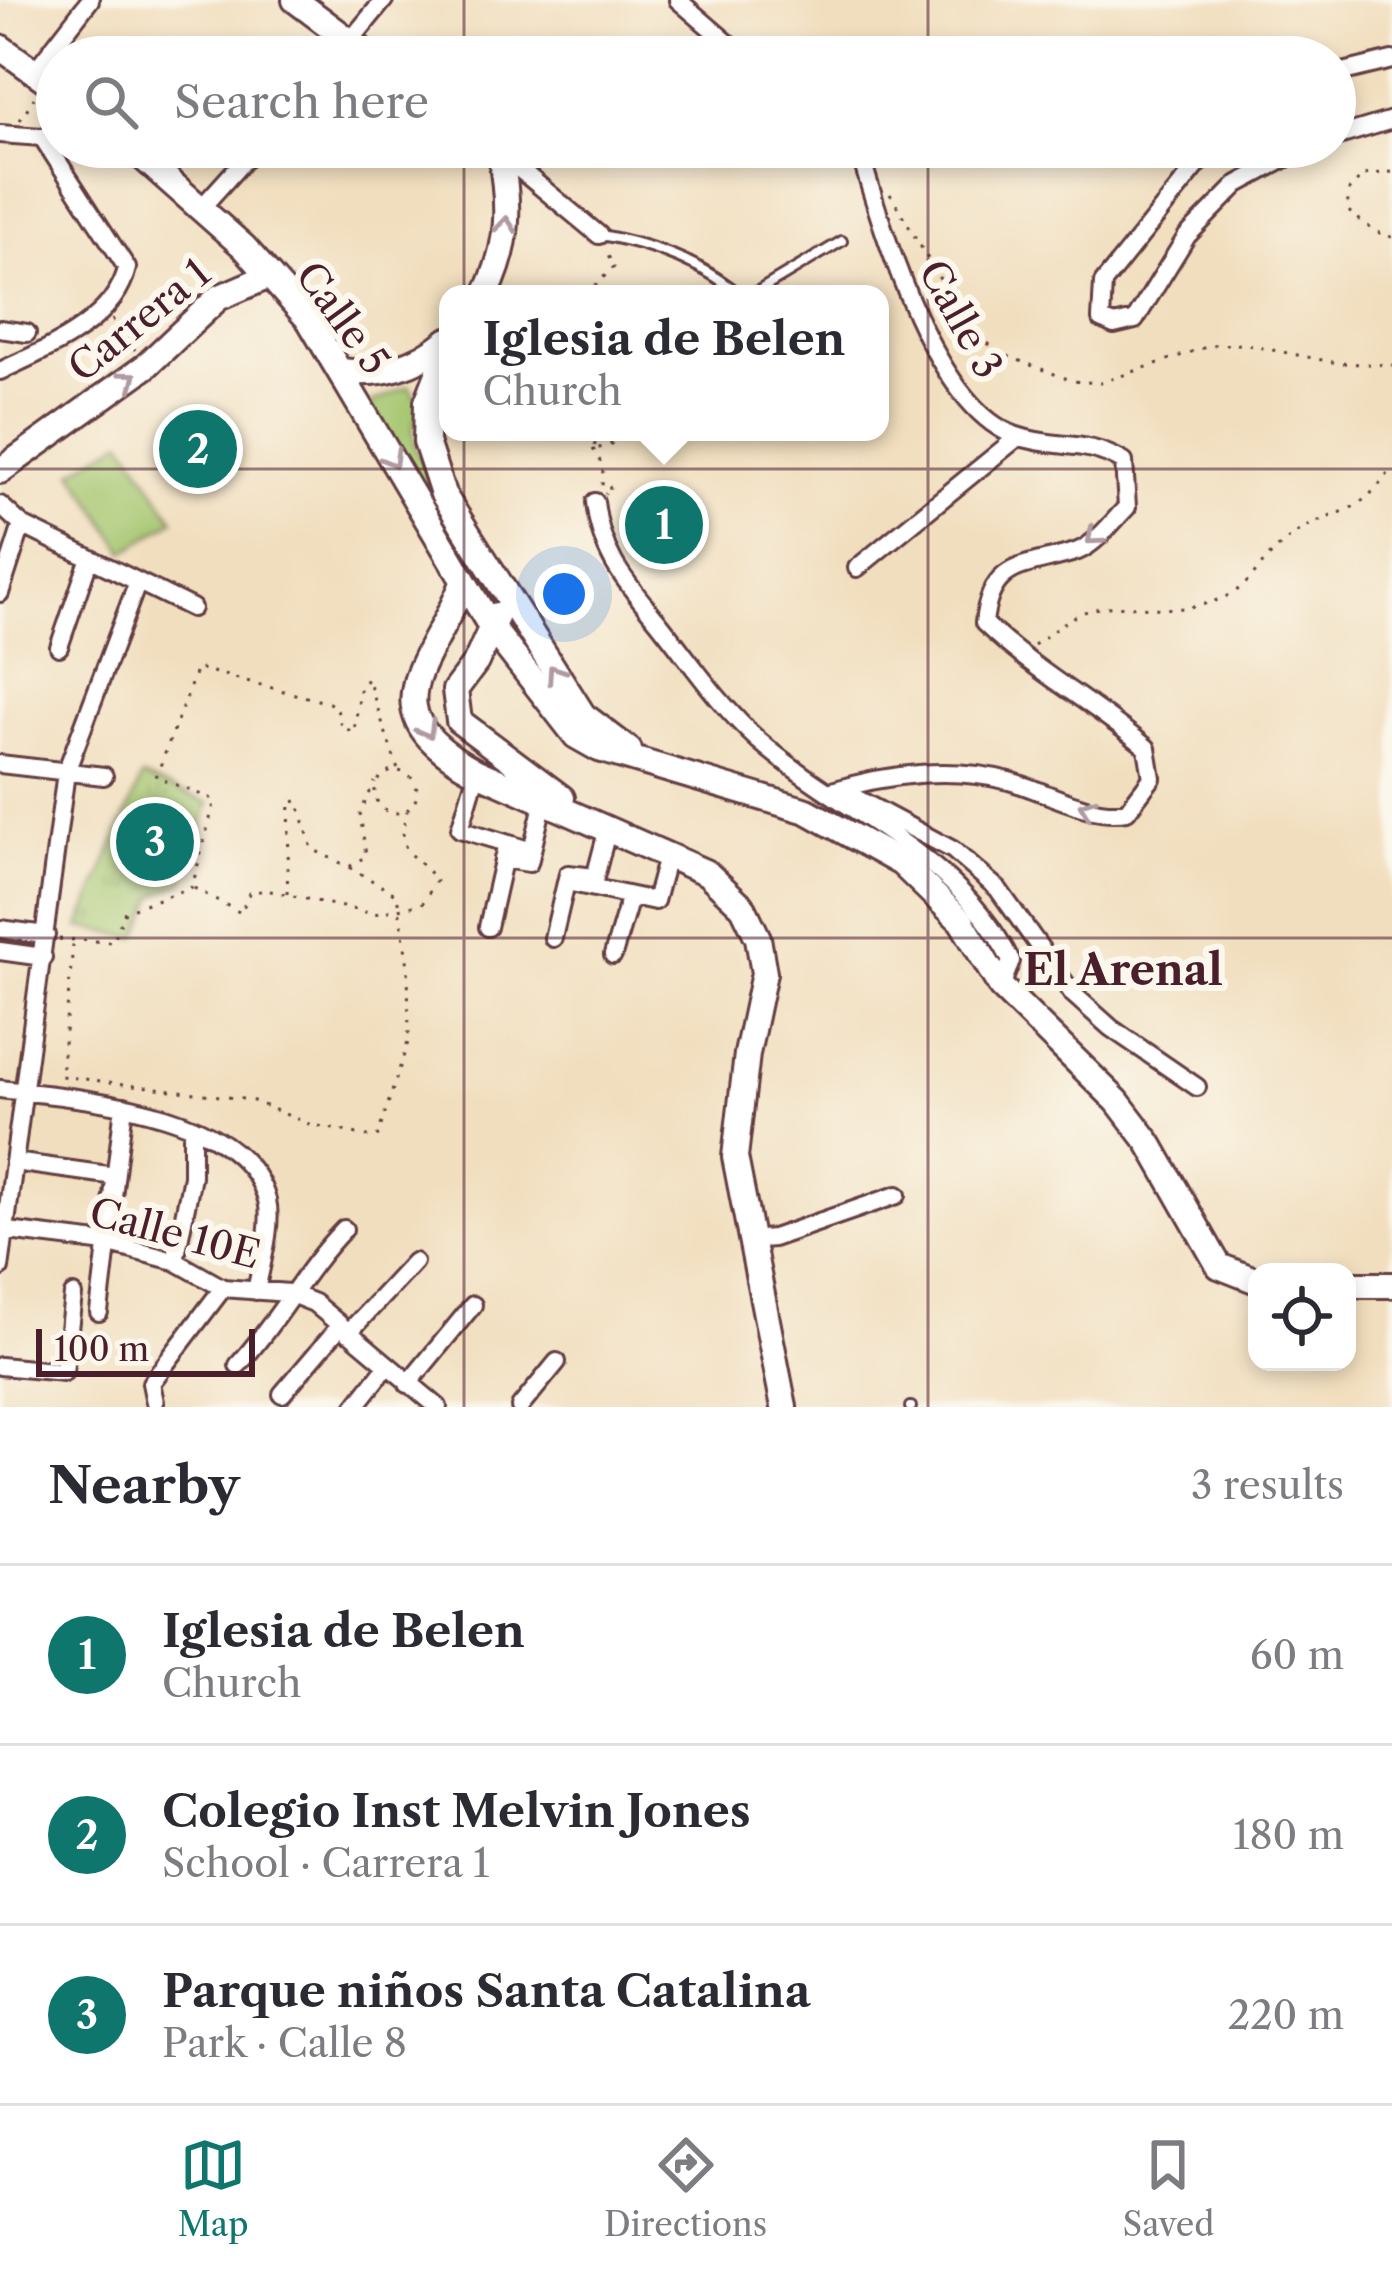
<!DOCTYPE html>
<html lang="en">
<head>
<meta charset="utf-8">
<style>
	body { margin:0; font-family:"Libre Caslon Text",serif; background:#f7f7f7; color:#2b2b33 }
	.controls { position:absolute; right:36px; bottom:36px; display:grid; overflow:hidden; border-radius:24px; box-shadow:0 6px 18px #0003 }
	.controls button { width:108px; height:108px; display:grid; place-items:center; padding:0; border:0; border-bottom:3px solid #e1e1e2; background:#fff; color:#2b2b33; font:60px sans-serif }
	.scale { position:absolute; left:36px; bottom:30px; width:219px; box-sizing:border-box; padding-left:12px; border:6px solid #4a1f2b; border-top:0; font-size:33px; line-height:42px; white-space:nowrap; color:#4a1f2b; -webkit-text-stroke:9px #fbf7ec; paint-order:stroke }
	.you { position:absolute; left:564px; top:594px; width:42px; height:42px; margin:-30px; border:9px solid #fff; border-radius:50%; background:#1a73e8; box-shadow:0 0 0 18px #1a73e833 }
	.badge { display:grid; place-items:center; width:78px; height:78px; border-radius:50%; background:#0f766e; color:#fff; font-size:39px; font-weight:700 }
	.pin { position:absolute; translate:-50% -50%; border:6px solid #fff; box-shadow:0 3px 12px #0006 }
	.popup { position:absolute; left:439px; top:285px; width:450px; height:156px; box-sizing:border-box; display:grid; place-content:center; border-radius:24px; background:#fff; filter:drop-shadow(0 3px 9px #0005); font-size:39px; white-space:nowrap; color:#7c7c81 }
	.popup b { font-size:45px; color:#2b2b33 }
	.popup::after { content:''; position:absolute; left:50%; top:100%; margin-left:-24px; border:24px solid transparent; border-top-color:#fff }
	.list { margin:0; padding:0; list-style:none }
	h2 { display:flex; justify-content:space-between; align-items:center; height:156px; margin:0; padding:0 48px; font-size:51px }
	h2 small { font-size:39px; font-weight:400; color:#7c7c81 }
	.list li { display:grid; grid-template-columns:78px 1fr auto; gap:36px; align-items:center; box-sizing:border-box; height:180px; padding:0 48px; border-top:3px solid #e1e1e2 }
	.list b { display:block; font-size:45px; white-space:nowrap }
	.list p { margin:0; font-size:39px; white-space:nowrap; color:#7c7c81 }
	.list em { font-size:39px; font-style:normal; color:#7c7c81 }
	.icon { flex:none; width:66px; height:66px; fill:none; stroke:currentColor; stroke-width:2; stroke-linecap:round; stroke-linejoin:round }
	.map { position:relative; flex:none; width:1392px; height:1407px; overflow:hidden }
	.search { position:absolute; background:#fff; box-shadow:0 6px 18px #0003; left:36px; right:36px; top:36px; height:132px; display:flex; align-items:center; gap:30px; box-sizing:border-box; padding:0 42px; border-radius:66px; color:#7c7c81; font-size:45px }
	.sheet { height:696px; background:#fff }
	nav { display:flex; justify-content:space-around; align-items:center; box-sizing:border-box; height:168px; border-top:3px solid #e1e1e2; background:#fff; font-size:33px; color:#7c7c81 }
	nav a { display:grid; justify-items:center; gap:6px }
	nav .on { color:#0f766e }
	.map>svg:first-child { display:block }
	.grass { fill:#a4c66e; stroke:#77724c; stroke-width:3 }
	.park { fill:url(#park-tufts); stroke:#77724c; stroke-width:3 }
	.lines { fill:none; stroke-linecap:round; stroke-linejoin:round }
	.lane-casing { stroke:#633c41; stroke-width:14 }
	.street-casing { stroke:#633c41; stroke-width:22 }
	.secondary-casing { stroke:#633c41; stroke-width:30 }
	.path { stroke:#633c41; stroke-width:3; stroke-dasharray:3 9; stroke-linecap:butt }
	.lane { stroke:#fff; stroke-width:8 }
	.street { stroke:#fff; stroke-width:16 }
	.secondary { stroke:#fff; stroke-width:24 }
	.oneway { stroke:#ae9aa0 }
	.grid { fill:none; stroke:#4a1f2b; stroke-width:3; stroke-opacity:0.55 }
	.labels { text-anchor:middle; stroke-width:12; stroke-linejoin:round; paint-order:stroke }
	.street-label { font-size:39px; fill:#4a1f2b; stroke:#fbf7ec }
	.neighbourhood-label { font-size:42px; font-weight:bold; fill:#4a1f2b; stroke:#fbf7ec }
</style>
</head>
<body>
<div class="map">
<svg width="1392" height="1407" viewBox="0 0 1392 1407">
	<defs>
		<pattern id="park-tufts" width="24" height="20" patternUnits="userSpaceOnUse" patternTransform="scale(3)"><rect width="24" height="20" fill="#a4c66e"/><path d="M3 7l-1-3M5 7V3M7 7l1-3M15 17l-1-3M17 17v-4M19 17l1-3" fill="none" stroke="#88a05b"/></pattern>
	</defs>
	<rect width="100%" height="100%" fill="#fbf7ec"/>
	<filter id="ink" filterUnits="userSpaceOnUse"><feTurbulence type="fractalNoise" baseFrequency=".00833" numOctaves="2"/><feDisplacementMap in="SourceGraphic" scale="24" xChannelSelector="R" yChannelSelector="G"/><feConvolveMatrix kernelMatrix="1 2 1 2 8 2 1 2 1" color-interpolation-filters="sRGB"/></filter>
	<filter id="wash" filterUnits="userSpaceOnUse"><feTurbulence type="fractalNoise" baseFrequency=".004" numOctaves="4" result="noise"/><feDisplacementMap in="SourceGraphic" scale="48" xChannelSelector="R" yChannelSelector="G"/><feGaussianBlur stdDeviation="2.7" result="paint"/><feColorMatrix in="noise" values="0 0 0 0 0 0 0 0 0 0 0 0 0 0 0 0 0 1.4 0 .05"/><feComposite in="paint" operator="in"/></filter>
	<g filter="url(#wash)">
		<rect width="100%" height="100%" fill="#f1debe"/>
		<!-- grass -->
		<path class="grass" d="M 409,386 L 421,405 L 413,426 L 416,449 L 487,585 L 474,593 L 368,405 Z
			M 123,440 L 174,520 L 125,552 L 73,472 Z"/>
		<!-- park -->
		<path class="park" d="M 142,777 L 209,803 L 184,882 L 155,896 L 137,938 L 80,927 Z"/>
	</g>
	<g filter="url(#ink)">
		<g class="lines">
			<defs>
				<path id="lane" d="M 601,235 C 650,244 701,262 739,294
					M 753,294 L 842,241
					M 910,1407 L 911,1407"/>
				<path id="street" d="M 678,0 L 744,57
					M 337,57 L 384,0
					M 35,71 L 90,0
					M 1335,74 L 1392,60
					M 0,134 L 42,137 L 57,130
					M 1335,137 L 1392,120
					M 1212,147 L 1103,283 L 1101,319 L 1114,325 L 1135,320 L 1187,236 L 1238,184 L 1307,147
					M 500,153 L 599,235
					M 202,207 L 256,147
					M 0,329 L 27,333
					M 0,371 C 45,350 115,322 127,268 L 42,137
					M 595,502 C 601,555 625,581 657,620 C 690,661 719,705 758,740 C 844,815 957,853 1011,961 L 1001,987
					M 0,505 L 22,525 L 192,608
					M 857,568 L 1018,437
					M 0,593 L 22,525
					M 59,647 L 89,560
					M 0,764 L 104,776
					M 477,772 L 460,829 L 532,851
					M 832,791 C 886,774 951,766 1009,781 C 1047,791 1089,818 1127,811 L 1152,778 L 1147,748 C 1094,703 1035,672 984,623 C 991,558 1028,568 1078,551 C 1096,544 1113,521 1127,507 L 1124,462 C 1083,438 1057,450 1017,436 C 936,410 884,235 862,160 L 847,147
					M 850,795 L 953,850 L 998,889 L 1073,994 L 1111,1028 L 1197,1087
					M 503,859 L 529,863 L 544,800
					M 567,882 L 655,901 L 668,853
					M 593,885 L 608,828
					M 488,927 L 505,852
					M 0,929 L 46,935
					M 553,938 L 568,874 L 595,877
					M 0,951 L 43,957
					M 613,955 L 630,898
					M 0,1089 C 77,1098 242,1108 267,1200 C 273,1225 261,1265 256,1291
					M 14,1162 L 115,1176
					M 0,1230 L 106,1243 L 175,1261 L 223,1288 L 289,1293 L 314,1303 L 438,1407
					M 751,1240 L 773,1238 L 897,1195
					M 175,1261 L 192,1176 L 192,1129
					M 0,1268 L 66,772 L 137,584
					M 99,1312 L 124,1106
					M 348,1333 L 414,1262
					M 238,1365 C 278,1322 303,1271 344,1229
					M 0,1366 L 64,1372 L 73,1295
					M 408,1384 L 473,1305
					M 282,1394 L 340,1326
					M 155,1402 L 151,1383 L 223,1288
					M 355,1407 L 387,1366
					M 520,1407 L 557,1362"/>
				<path id="secondary" d="M 295,0 L 371,57
					M 0,47 L 57,88
					M 131,147 L 244,247 L 309,320 L 491,627 L 576,736 L 599,749 L 807,811 L 901,863 L 961,921 L 1001,987 L 1117,1101 L 1149,1143 L 1219,1266 L 1257,1281
					M 486,294 C 510,246 510,205 500,153 L 491,147
					M 448,349 L 427,402 L 426,442 L 443,494 L 583,715 L 629,750
					M 341,371 C 382,376 415,367 448,340
					M 0,471 L 146,366 L 218,298 L 269,276
					M 463,583 C 432,664 362,711 477,772 L 707,873 L 743,907 L 758,938 L 764,973 L 747,1054 L 735,1157 L 784,1407
					M 497,615 L 476,662 L 455,690 L 459,721 L 562,798
					M 1347,1285 L 1392,1285"/>
			</defs>
			<!-- lane casing -->
			<use href="#lane" class="lane-casing"/>
			<!-- street casing -->
			<use href="#street" class="street-casing"/>
			<!-- secondary casing -->
			<use href="#secondary" class="secondary-casing"/>
			<!-- path -->
			<path class="path" d="M 20,120 L 34,98
				M 1392,172 L 1363,175 L 1349,190 L 1347,210 L 1374,231 L 1392,237
				M 890,194 L 969,329 L 1002,354 L 1073,381 L 1100,383 L 1212,345 L 1243,344 L 1337,363 L 1392,365
				M 586,294 L 614,267 L 605,250
				M 112,319 L 135,350
				M 600,432 L 593,449 L 609,446 L 617,438
				M 593,449 L 603,466 L 602,488 L 612,487 L 605,493
				M 1034,645 C 1051,633 1070,616 1090,610 C 1127,600 1164,615 1201,605 C 1256,591 1249,570 1287,540 C 1331,505 1353,525 1392,468
				M375 792a21 21 0 1 1 42 0a21 21 0 1 1-42 0Z
				M 194,888 L 241,913 L 249,893 L 266,890 L 374,914 L 422,904 L 436,881 C 415,851 394,858 407,811
				M 287,894 L 290,802 L 298,801 L 312,849 L 349,867 L 366,856 L 360,813 L 375,782
				M 59,939 L 113,942 L 125,911 L 192,887 L 215,800 L 156,777 L 197,668 L 329,703 L 337,709 L 341,727 L 354,732 L 361,684 L 368,679 L 398,770
				M 73,945 L 61,1076 L 251,1100 L 309,1124 L 377,1138 L 409,1039 L 408,966 L 397,895 L 349,867"/>
			<!-- lane -->
			<use href="#lane" class="lane"/>
			<!-- street -->
			<use href="#street" class="street"/>
			<!-- secondary -->
			<use href="#secondary" class="secondary"/>
		</g>
		<!-- one-way arrows -->
		<defs><path id="oneway-chevron" d="M-2-3.5L2.5 0L-2 3.5" fill="none" stroke-width="1.6" stroke-linecap="round" stroke-linejoin="round" transform="scale(3)"/></defs>
		<g class="oneway">
			<use href="#oneway-chevron" transform="translate(506 225) rotate(-85)"/>
			<use href="#oneway-chevron" transform="translate(129 379) rotate(-36)"/>
			<use href="#oneway-chevron" transform="translate(392 459) rotate(60)"/>
			<use href="#oneway-chevron" transform="translate(1094 537) rotate(140)"/>
			<use href="#oneway-chevron" transform="translate(555 673) rotate(-124)"/>
			<use href="#oneway-chevron" transform="translate(427 730) rotate(60)"/>
			<use href="#oneway-chevron" transform="translate(1087 807) rotate(-160)"/>
		</g>
	</g>
	<!-- grid -->
	<path class="grid" d="M 464,0 L 464,57M 928,0 L 928,57M 464,147 L 464,1407M 928,147 L 928,1407M 0,469 L 1392,469M 0,938 L 1392,938"/>
	<g class="labels">
		<!-- street labels -->
		<g class="street-label">
			<text transform="translate(343 318) rotate(54)" y="14">Calle 5</text>
			<text transform="translate(961 319) rotate(61)" y="14">Calle 3</text>
			<text transform="translate(139 320) rotate(-39)" y="14">Carrera 1</text>
			<text transform="translate(175 1233) rotate(15)" y="14">Calle 10E</text>
		</g>
		<!-- neighbourhood labels -->
		<g class="neighbourhood-label">
			<text x="1123" y="985">El Arenal</text>
		</g>
	</g>
</svg>
<div class="controls">
<button><svg class="icon" aria-label="locate" viewBox="0 0 24 24"><circle cx="12" cy="12" r="6"/><path d="M12 2v4M12 18v4M2 12h4M18 12h4"/></svg></button>
</div>
<div class="scale">100 m</div>
<div class="you"></div>
<div class="pin badge" style="left:664px;top:525px">1</div>
<div class="popup"><b>Iglesia de Belen</b>Church</div>
<div class="pin badge" style="left:198px;top:449px">2</div>
<div class="pin badge" style="left:155px;top:842px">3</div>
<div class="search"><svg class="icon" aria-label="search" viewBox="0 0 24 24"><circle cx="10" cy="10" r="6"/><path d="M15 15l6 6"/></svg>Search here</div>
</div>
<section class="sheet">
<h2>Nearby<small>3 results</small></h2>
<ul class="list">
<li><span class="badge">1</span><div><b>Iglesia de Belen</b><p>Church</p></div><em>60 m</em></li>
<li><span class="badge">2</span><div><b>Colegio Inst Melvin Jones</b><p>School · Carrera 1</p></div><em>180 m</em></li>
<li><span class="badge">3</span><div><b>Parque niños Santa Catalina</b><p>Park · Calle 8</p></div><em>220 m</em></li>
</ul>
</section>
<nav>
<a class="on"><svg class="icon" aria-label="map" viewBox="0 0 24 24"><path d="M3 6l6-2 6 2 6-2v14l-6 2-6-2-6 2zM9 4v14M15 6v14"/></svg>Map</a>
<a><svg class="icon" aria-label="directions" viewBox="0 0 24 24"><path d="M12 3l9 9-9 9-9-9zM9 14v-3h6M13 9l2 2-2 2"/></svg>Directions</a>
<a><svg class="icon" aria-label="saved" viewBox="0 0 24 24"><path d="M7 4h10v16l-5-4-5 4z"/></svg>Saved</a>
</nav>
</body>
</html>
